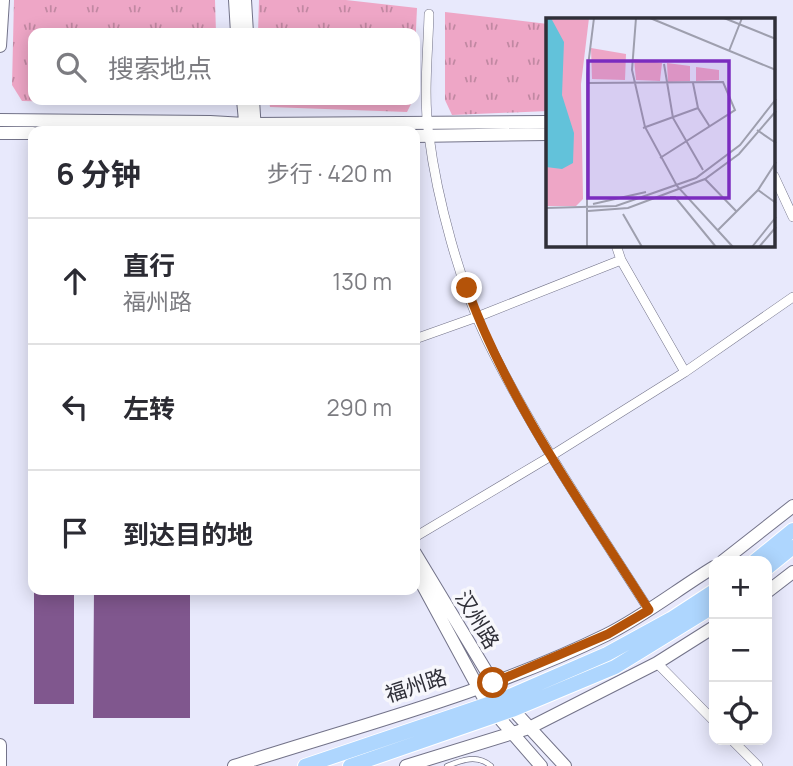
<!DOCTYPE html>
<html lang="zh">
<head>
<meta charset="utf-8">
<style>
	body { margin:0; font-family:Manrope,"Noto Sans SC",sans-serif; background:#f7f7f7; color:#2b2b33 }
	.controls { position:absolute; right:21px; bottom:21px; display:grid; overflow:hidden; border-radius:14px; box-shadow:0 4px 18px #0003 }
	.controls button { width:63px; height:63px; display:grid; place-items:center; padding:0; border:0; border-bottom:2px solid #e1e1e2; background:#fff; color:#2b2b33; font:35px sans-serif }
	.stop { position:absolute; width:21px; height:21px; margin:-16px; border:5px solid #b45309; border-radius:50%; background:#fff }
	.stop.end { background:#b45309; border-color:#fff; box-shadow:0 2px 7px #0008 }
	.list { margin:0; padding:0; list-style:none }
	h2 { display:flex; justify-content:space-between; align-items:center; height:91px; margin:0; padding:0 28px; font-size:30px }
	h2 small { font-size:23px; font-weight:400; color:#7c7c81 }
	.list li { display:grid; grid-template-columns:46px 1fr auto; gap:21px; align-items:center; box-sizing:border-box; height:126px; padding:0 28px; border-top:2px solid #e1e1e2 }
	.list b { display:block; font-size:26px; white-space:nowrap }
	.list p { margin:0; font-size:23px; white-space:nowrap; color:#7c7c81 }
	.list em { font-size:23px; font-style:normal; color:#7c7c81 }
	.icon { flex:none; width:38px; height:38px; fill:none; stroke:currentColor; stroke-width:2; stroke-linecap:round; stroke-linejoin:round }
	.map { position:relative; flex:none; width:793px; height:766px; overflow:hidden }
	.search { position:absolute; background:#fff; box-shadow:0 4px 18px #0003; left:28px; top:28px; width:392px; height:77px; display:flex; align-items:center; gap:18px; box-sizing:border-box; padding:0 24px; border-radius:14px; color:#7c7c81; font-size:26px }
	.panel { position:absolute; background:#fff; box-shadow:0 4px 18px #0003; left:28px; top:126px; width:392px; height:469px; border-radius:14px }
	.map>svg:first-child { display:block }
	.park { fill:url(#park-tufts) }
	.building { fill:#80578e }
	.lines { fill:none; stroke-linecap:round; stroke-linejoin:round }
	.lane-casing { stroke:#737389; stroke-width:6 }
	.street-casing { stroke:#737389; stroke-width:10 }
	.secondary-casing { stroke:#737389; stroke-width:14 }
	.primary-casing { stroke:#fff; stroke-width:16 }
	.lane { stroke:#fff; stroke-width:4.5 }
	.street { stroke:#fff; stroke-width:9 }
	.secondary { stroke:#fff; stroke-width:12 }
	.primary { stroke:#aed6fe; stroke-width:14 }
	.route { stroke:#b45309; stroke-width:9 }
	.labels { text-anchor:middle; stroke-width:7; stroke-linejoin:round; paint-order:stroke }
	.street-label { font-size:21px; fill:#2f2f38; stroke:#f7f7fc }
	.inset-road { fill:none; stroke:#9e9fae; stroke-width:2 }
	.view { fill:#7b2cbf; fill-opacity:0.15; stroke:#7b2cbf; stroke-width:3.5 }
	.inset-edge { fill:none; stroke:#2f2f38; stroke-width:3.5 }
</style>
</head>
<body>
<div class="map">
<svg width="793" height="766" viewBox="0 0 793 766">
	<defs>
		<pattern id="park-tufts" width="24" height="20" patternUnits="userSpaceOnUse" patternTransform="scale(1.75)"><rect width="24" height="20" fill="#eea6c6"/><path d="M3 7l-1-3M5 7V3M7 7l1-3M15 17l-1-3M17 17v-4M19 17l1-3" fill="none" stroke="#c188a2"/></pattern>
	</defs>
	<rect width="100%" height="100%" fill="#e8e9fc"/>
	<!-- park -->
	<path class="park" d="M 14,0 L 215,0 L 216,33 L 33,33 L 33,100 L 211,100 L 207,105 L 22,101 L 12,85 Z
		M 259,0 L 346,0 L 417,8 L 415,51 L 415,33 L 258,33 Z
		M 445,12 L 548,24 L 548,111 L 452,115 L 445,100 Z
		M 269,100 L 413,100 L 407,112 L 270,107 Z"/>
	<!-- building -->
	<path class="building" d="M 34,590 L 74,590 L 74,704 L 34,704 Z
		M 94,590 L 190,590 L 190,718 L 93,718 Z"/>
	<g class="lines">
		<defs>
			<path id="lane" d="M 447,766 C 462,760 477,754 491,766"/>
			<path id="street" d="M 429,14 C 428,54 423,96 429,136 C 437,199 460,284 487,340 C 533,434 593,522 649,610
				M 774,176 L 793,217
				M 616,245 L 621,260 L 685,372
				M 415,339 L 477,317 L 621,260
				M 415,537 L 551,456 L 685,372 L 793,297
				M 657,663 L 714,721
				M 732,740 L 758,766"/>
			<path id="secondary" d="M 235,0 L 237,33
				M 245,0 L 247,33
				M 0,46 L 3,0
				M 243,100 L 246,131
				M 253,100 L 255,131
				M 0,120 L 210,122 L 245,124 L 548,122
				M 0,133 L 33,133
				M 415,136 L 548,134
				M 415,553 L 503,699 L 565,766
				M 723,561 L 793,506
				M 415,571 L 487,704 L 541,766
				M 767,592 L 793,572
				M 0,745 L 0,766
				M 234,766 C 358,726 488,693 606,635 C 644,616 678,589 714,567
				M 406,766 L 529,728 L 657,663 L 714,627"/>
			<path id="primary" d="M 755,561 L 793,530
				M 767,568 L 793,547
				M 305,766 L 503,699 L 607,654 L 671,619 L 714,591
				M 350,766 L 512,710 L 615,667 L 714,606"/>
		</defs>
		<!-- lane casing -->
		<use href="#lane" class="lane-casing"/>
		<!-- street casing -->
		<use href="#street" class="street-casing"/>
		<!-- secondary casing -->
		<use href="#secondary" class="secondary-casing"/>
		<!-- primary casing -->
		<use href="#primary" class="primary-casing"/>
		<!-- lane -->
		<use href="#lane" class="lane"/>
		<!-- street -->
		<use href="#street" class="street"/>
		<!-- secondary -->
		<use href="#secondary" class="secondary"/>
		<!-- primary -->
		<use href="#primary" class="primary"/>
	</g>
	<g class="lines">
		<!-- route -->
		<path class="route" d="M 467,288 C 508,402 584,507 649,610 L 608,634 L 493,683"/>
	</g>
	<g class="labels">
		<!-- street labels -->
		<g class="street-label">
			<text transform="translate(477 620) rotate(59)" y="7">汉州路</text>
			<text transform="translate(416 686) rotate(-18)" y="7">福州路</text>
		</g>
	</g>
	<!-- overview -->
	<g transform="translate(546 18)">
		<rect width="229" height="229" fill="#e8e9fc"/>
		<path d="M 0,0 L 43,0 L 35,66 L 37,181 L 30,188 L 0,188 ZM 45,30 L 80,36 L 79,62 L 46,61 ZM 88,41 L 116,45 L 114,63 L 90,62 ZM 121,45 L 144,48 L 144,63 L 122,64 ZM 150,49 L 173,52 L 173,62 L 150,63 Z" fill="#eea6c6"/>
		<path d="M 0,0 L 5,0 L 18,24 L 16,77 L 28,115 L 27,145 L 16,151 L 0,149 Z" fill="#62c2da"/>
		<path class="inset-road" d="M 90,0 L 86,52 L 99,109 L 131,168 L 187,229M 104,0 L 230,52M 178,0 L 230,21M 183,33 L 196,0M 118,46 L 127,100 L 157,152M 40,65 L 177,64 L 189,92 L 114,140M 147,65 L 152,90 L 164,109M 97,110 L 152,90M 211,112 L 230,125M 159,161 L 191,194M 212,172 L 230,185M 124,179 L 129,179 L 170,229M 47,186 L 100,174M 0,190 L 70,188 L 150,160 L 194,127 L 230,81M 42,193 L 82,190 L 159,161 L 193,136 L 230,93M 77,196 L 96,229M 172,212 L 212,172 L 230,144M 41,229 L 41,56 L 48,0M 206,229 L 230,199M 213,229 L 230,209"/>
		<path class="view" d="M 42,43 L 183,43 L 183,180 L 42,180 Z"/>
		<rect width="229" height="229" class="inset-edge"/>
	</g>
</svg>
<div class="controls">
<button>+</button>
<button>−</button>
<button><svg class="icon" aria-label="locate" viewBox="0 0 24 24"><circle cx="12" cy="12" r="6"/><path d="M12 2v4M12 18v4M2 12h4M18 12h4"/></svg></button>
</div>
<div class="stop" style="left:493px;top:683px"></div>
<div class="stop end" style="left:467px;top:288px"></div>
<div class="search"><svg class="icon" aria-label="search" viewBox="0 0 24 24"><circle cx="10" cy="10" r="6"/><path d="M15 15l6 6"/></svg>搜索地点</div>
<section class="panel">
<h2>6 分钟<small>步行 · 420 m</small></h2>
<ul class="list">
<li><svg class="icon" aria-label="ahead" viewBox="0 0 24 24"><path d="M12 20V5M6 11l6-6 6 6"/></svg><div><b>直行</b><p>福州路</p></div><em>130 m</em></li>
<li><svg class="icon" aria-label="left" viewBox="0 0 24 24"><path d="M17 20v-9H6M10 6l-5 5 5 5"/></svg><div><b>左转</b></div><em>290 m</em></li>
<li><svg class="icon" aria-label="arrive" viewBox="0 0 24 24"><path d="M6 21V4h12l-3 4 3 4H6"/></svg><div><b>到达目的地</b></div></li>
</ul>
</section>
</div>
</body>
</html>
